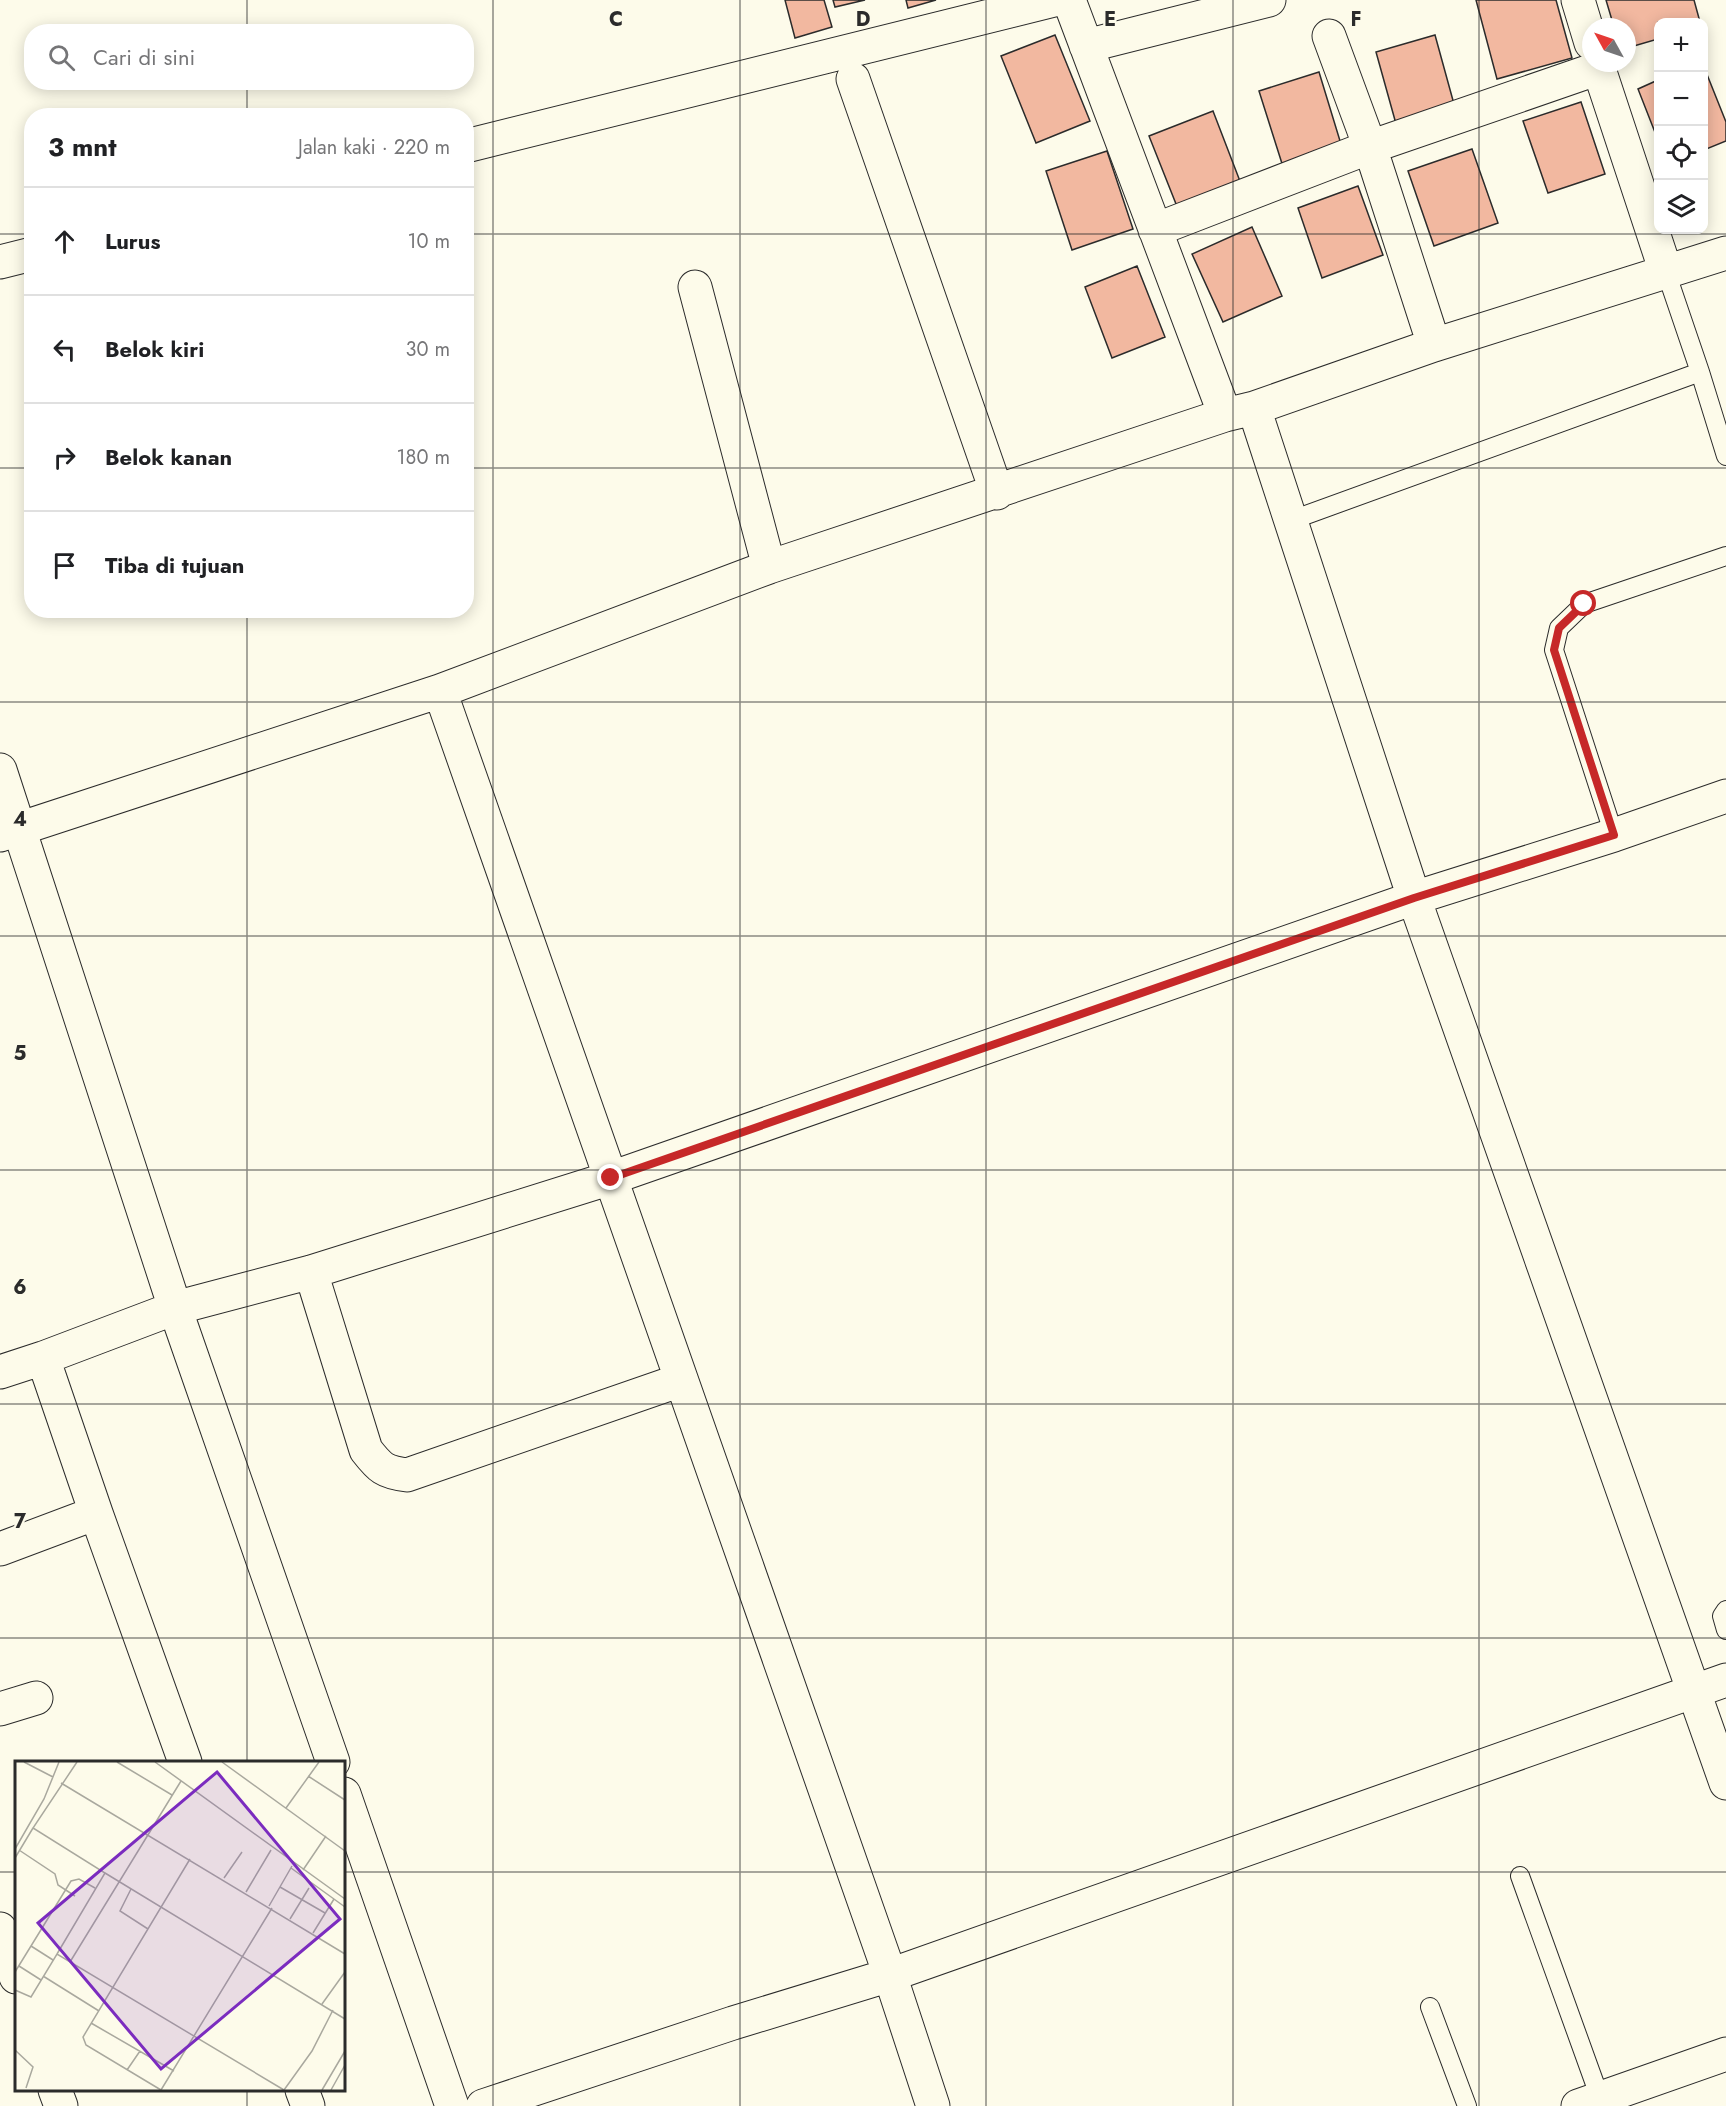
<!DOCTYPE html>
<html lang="id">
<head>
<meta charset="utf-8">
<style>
	body { margin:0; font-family:Jost,sans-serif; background:#f2f2f2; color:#202124 }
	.controls { position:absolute; right:18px; top:18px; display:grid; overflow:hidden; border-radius:12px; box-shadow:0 3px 15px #0003 }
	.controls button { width:54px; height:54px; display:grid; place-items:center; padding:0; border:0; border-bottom:2px solid #e0e0e0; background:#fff; color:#202124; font:30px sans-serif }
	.compass { position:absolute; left:1582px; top:18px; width:54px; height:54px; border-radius:50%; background:#fff; box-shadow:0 3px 15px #0003; rotate:310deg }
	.stop { position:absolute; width:18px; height:18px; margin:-14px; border:4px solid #c62828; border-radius:50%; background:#fff }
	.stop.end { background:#c62828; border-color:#fff; box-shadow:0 2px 6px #0008 }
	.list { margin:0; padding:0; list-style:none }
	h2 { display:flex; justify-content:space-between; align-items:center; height:78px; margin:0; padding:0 24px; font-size:26px }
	h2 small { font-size:20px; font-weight:400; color:#757577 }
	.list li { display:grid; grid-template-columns:39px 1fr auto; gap:18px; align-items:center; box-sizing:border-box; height:108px; padding:0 24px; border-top:2px solid #e0e0e0 }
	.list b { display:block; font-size:22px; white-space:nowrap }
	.list em { font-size:20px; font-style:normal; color:#757577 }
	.icon { flex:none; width:33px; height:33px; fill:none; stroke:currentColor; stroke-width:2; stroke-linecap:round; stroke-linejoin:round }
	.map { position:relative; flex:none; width:1726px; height:2106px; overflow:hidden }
	.search { position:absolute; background:#fff; box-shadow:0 3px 15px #0003; left:24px; top:24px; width:450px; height:66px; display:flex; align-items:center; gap:15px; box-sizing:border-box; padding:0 21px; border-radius:24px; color:#757577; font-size:22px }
	.panel { position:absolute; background:#fff; box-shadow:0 3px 15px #0003; left:24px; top:108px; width:450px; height:510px; border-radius:24px }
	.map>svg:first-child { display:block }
	.building { fill:#f2b8a0; stroke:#2b2b2b; stroke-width:1.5 }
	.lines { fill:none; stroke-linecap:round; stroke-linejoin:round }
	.lane-casing { stroke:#2b2b2b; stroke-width:20 }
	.street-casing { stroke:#2b2b2b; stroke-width:35 }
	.lane { stroke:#fdfbea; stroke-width:18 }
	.street { stroke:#fdfbea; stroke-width:33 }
	.route { stroke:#c62828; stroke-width:8 }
	.grid { fill:none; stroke:#2b2b2b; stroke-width:1.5; stroke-opacity:0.55 }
	.inset-road { fill:none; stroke:#a9a89e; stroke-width:1.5 }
	.view { fill:#7b2cbf; fill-opacity:0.15; stroke:#7b2cbf; stroke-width:3 }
	.inset-edge { fill:none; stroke:#2b2b2b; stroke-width:3 }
	.grid-label { font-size:20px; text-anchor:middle; font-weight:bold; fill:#2b2b2b; stroke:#fdfbea; stroke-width:4.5; stroke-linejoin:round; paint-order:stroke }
</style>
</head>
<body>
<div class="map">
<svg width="1726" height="2106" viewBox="0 0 1726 2106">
	<rect width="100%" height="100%" fill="#fdfbea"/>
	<!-- building -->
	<path class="building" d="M 785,0 L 824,0 L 832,27 L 795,38 Z
		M 833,0 L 865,0 L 835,7 Z
		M 906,0 L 936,0 L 908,8 Z
		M 1476,0 L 1556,0 L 1572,58 L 1497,79 Z
		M 1606,0 L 1694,0 L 1700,22 L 1658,22 L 1658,39 L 1627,48 L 1627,27 L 1614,27 Z
		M 1055,35 L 1090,121 L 1036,143 L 1001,56 Z
		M 1435,35 L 1457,115 L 1398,131 L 1376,52 Z
		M 1704,67 L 1726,122 L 1726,141 L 1704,150 Z
		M 1319,72 L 1344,154 L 1285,173 L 1259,91 Z
		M 1658,80 L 1658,140 L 1638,89 Z
		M 1581,102 L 1605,174 L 1548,193 L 1523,121 Z
		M 1213,111 L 1243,189 L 1180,214 L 1149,136 Z
		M 1472,149 L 1498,223 L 1434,246 L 1408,171 Z
		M 1107,151 L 1133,229 L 1072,250 L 1046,171 Z
		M 1358,186 L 1383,255 L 1322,278 L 1298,208 Z
		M 1252,227 L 1282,296 L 1223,322 L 1192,254 Z
		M 1137,266 L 1165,337 L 1112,358 L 1085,287 Z"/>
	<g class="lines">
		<defs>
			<path id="lane" d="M 1666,272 L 1700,372 L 1726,456
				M 1292,520 L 1700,372
				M 1614,835 L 1554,650 L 1559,628 L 1584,604 L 1726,556
				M 1726,1610 L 1722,1616 L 1726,1630
				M 1520,1876 L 1600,2098
				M 1430,2007 L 1467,2106"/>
			<path id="street" d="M 1069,0 L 1225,415
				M 1578,0 L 1591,43
				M 1329,36 L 1370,147 L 1434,345
				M 1086,46 L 1269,0
				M 1597,63 L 1666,272
				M 853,79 L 997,493
				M 466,146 L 1054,0
				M 1155,230 L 1370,147 L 1599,68
				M 0,262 L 32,254
				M 695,287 L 769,567
				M 1254,408 L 1414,898 L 1726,1783
				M 440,691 L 890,1975 L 933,2106
				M 0,770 L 175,1308 L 333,1762
				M 0,835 L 440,691 L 769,567 L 1225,415 L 1254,408 L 1434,345 L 1726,253
				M 311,1272 L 366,1450 C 380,1468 384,1472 407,1475 L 681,1380
				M 43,1358 L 175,1308 L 311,1272 L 611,1178 L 1414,898 L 1614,835 L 1726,796
				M 0,1372 L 43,1358 L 96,1513 L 185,1762
				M 0,1549 L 96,1513
				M 0,1709 L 36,1698
				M 344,1794 L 452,2106
				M 0,1929 L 16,1977
				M 55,2090 L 61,2106
				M 302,2090 L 308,2106
				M 483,2106 L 733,2023 L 890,1975 L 1726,1680
				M 1578,2106 L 1726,2054"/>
		</defs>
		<!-- lane casing -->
		<use href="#lane" class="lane-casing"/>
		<!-- street casing -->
		<use href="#street" class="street-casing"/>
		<!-- lane -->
		<use href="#lane" class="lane"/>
		<!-- street -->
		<use href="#street" class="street"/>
	</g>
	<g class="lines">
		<!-- route -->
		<path class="route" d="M 611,1178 L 1414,898 L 1614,835 L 1554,650 L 1559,628 L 1584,604"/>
	</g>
	<!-- grid -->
	<path class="grid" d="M 247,0 L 247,32M 493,0 L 493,2106M 740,0 L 740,2106M 986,0 L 986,2106M 1233,0 L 1233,2106M 1479,0 L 1479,2106M 247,82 L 247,116M 0,234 L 32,234M 466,234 L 1726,234M 0,468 L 32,468M 466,468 L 1726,468M 247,610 L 247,1762M 0,702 L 1726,702M 0,936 L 1726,936M 0,1170 L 1726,1170M 0,1404 L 1726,1404M 0,1638 L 1726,1638M 0,1872 L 16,1872M 344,1872 L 1726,1872M 247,2090 L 247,2106"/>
	<!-- overview -->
	<g transform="translate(15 1761)">
		<rect width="330" height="330" fill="#fdfbea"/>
		<path class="inset-road" d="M 9,1 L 38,16M 102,1 L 157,34M 140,1 L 330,138M 207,1 L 330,90M 293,15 L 330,39M 46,22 L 330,193M 271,47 L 304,1M 0,88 L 29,38 L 44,1M 4,89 L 40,113 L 43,124 L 60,135M 0,97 L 18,67M 276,107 L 330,146M 288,109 L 311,75M 90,112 L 330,258M 209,117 L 227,91M 265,126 L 310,152M 116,128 L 105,150 L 133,168M 231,131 L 256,89M 254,145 L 277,105M 275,158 L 294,127M 298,172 L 319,138M 16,185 L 38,199M 42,193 L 90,112 L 18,67 L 62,1M 55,201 L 166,20M 4,205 L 26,219M 0,211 L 56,120 L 64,118 L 80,127M 28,215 L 84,250M 0,229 L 16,236 L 42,193 L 269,329M 307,243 L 330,211M 76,262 L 159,310M 0,289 L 18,306 L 11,327M 112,309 L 125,290M 146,329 L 71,284 L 68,276 L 175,98M 146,329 L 257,147M 269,329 L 297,290 L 318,249M 307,329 L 330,290M 316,329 L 330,304"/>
		<path class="view" d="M 202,11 L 325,158 L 146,308 L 23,162 Z"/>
		<rect width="330" height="330" class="inset-edge"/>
	</g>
	<g class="grid-label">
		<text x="616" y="26">C</text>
		<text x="863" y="26">D</text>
		<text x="1110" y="26">E</text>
		<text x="1356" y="26">F</text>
		<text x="20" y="826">4</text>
		<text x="20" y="1060">5</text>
		<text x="20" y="1294">6</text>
		<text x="20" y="1528">7</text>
	</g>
</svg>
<div class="controls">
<button>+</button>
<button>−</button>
<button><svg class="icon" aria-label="locate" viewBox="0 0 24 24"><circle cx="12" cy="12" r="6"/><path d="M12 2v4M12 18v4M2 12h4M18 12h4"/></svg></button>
<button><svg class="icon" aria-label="layers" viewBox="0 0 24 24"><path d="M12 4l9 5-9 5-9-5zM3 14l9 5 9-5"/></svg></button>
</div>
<svg class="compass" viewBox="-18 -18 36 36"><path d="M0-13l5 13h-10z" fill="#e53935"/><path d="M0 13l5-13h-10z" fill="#757577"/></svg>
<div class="stop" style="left:1584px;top:604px"></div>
<div class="stop end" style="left:611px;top:1178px"></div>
<div class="search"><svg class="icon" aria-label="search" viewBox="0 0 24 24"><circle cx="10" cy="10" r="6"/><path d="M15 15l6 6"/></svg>Cari di sini</div>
<section class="panel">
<h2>3 mnt<small>Jalan kaki · 220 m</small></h2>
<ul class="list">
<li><svg class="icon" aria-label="ahead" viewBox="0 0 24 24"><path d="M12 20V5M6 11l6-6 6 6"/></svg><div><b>Lurus</b></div><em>10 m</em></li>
<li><svg class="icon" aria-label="left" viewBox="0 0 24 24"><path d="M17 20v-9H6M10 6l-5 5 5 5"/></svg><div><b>Belok kiri</b></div><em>30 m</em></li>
<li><svg class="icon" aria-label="right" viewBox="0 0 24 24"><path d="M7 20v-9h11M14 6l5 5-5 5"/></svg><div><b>Belok kanan</b></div><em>180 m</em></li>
<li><svg class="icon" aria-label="arrive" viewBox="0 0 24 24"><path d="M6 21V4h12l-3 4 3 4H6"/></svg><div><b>Tiba di tujuan</b></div></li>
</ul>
</section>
</div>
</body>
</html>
